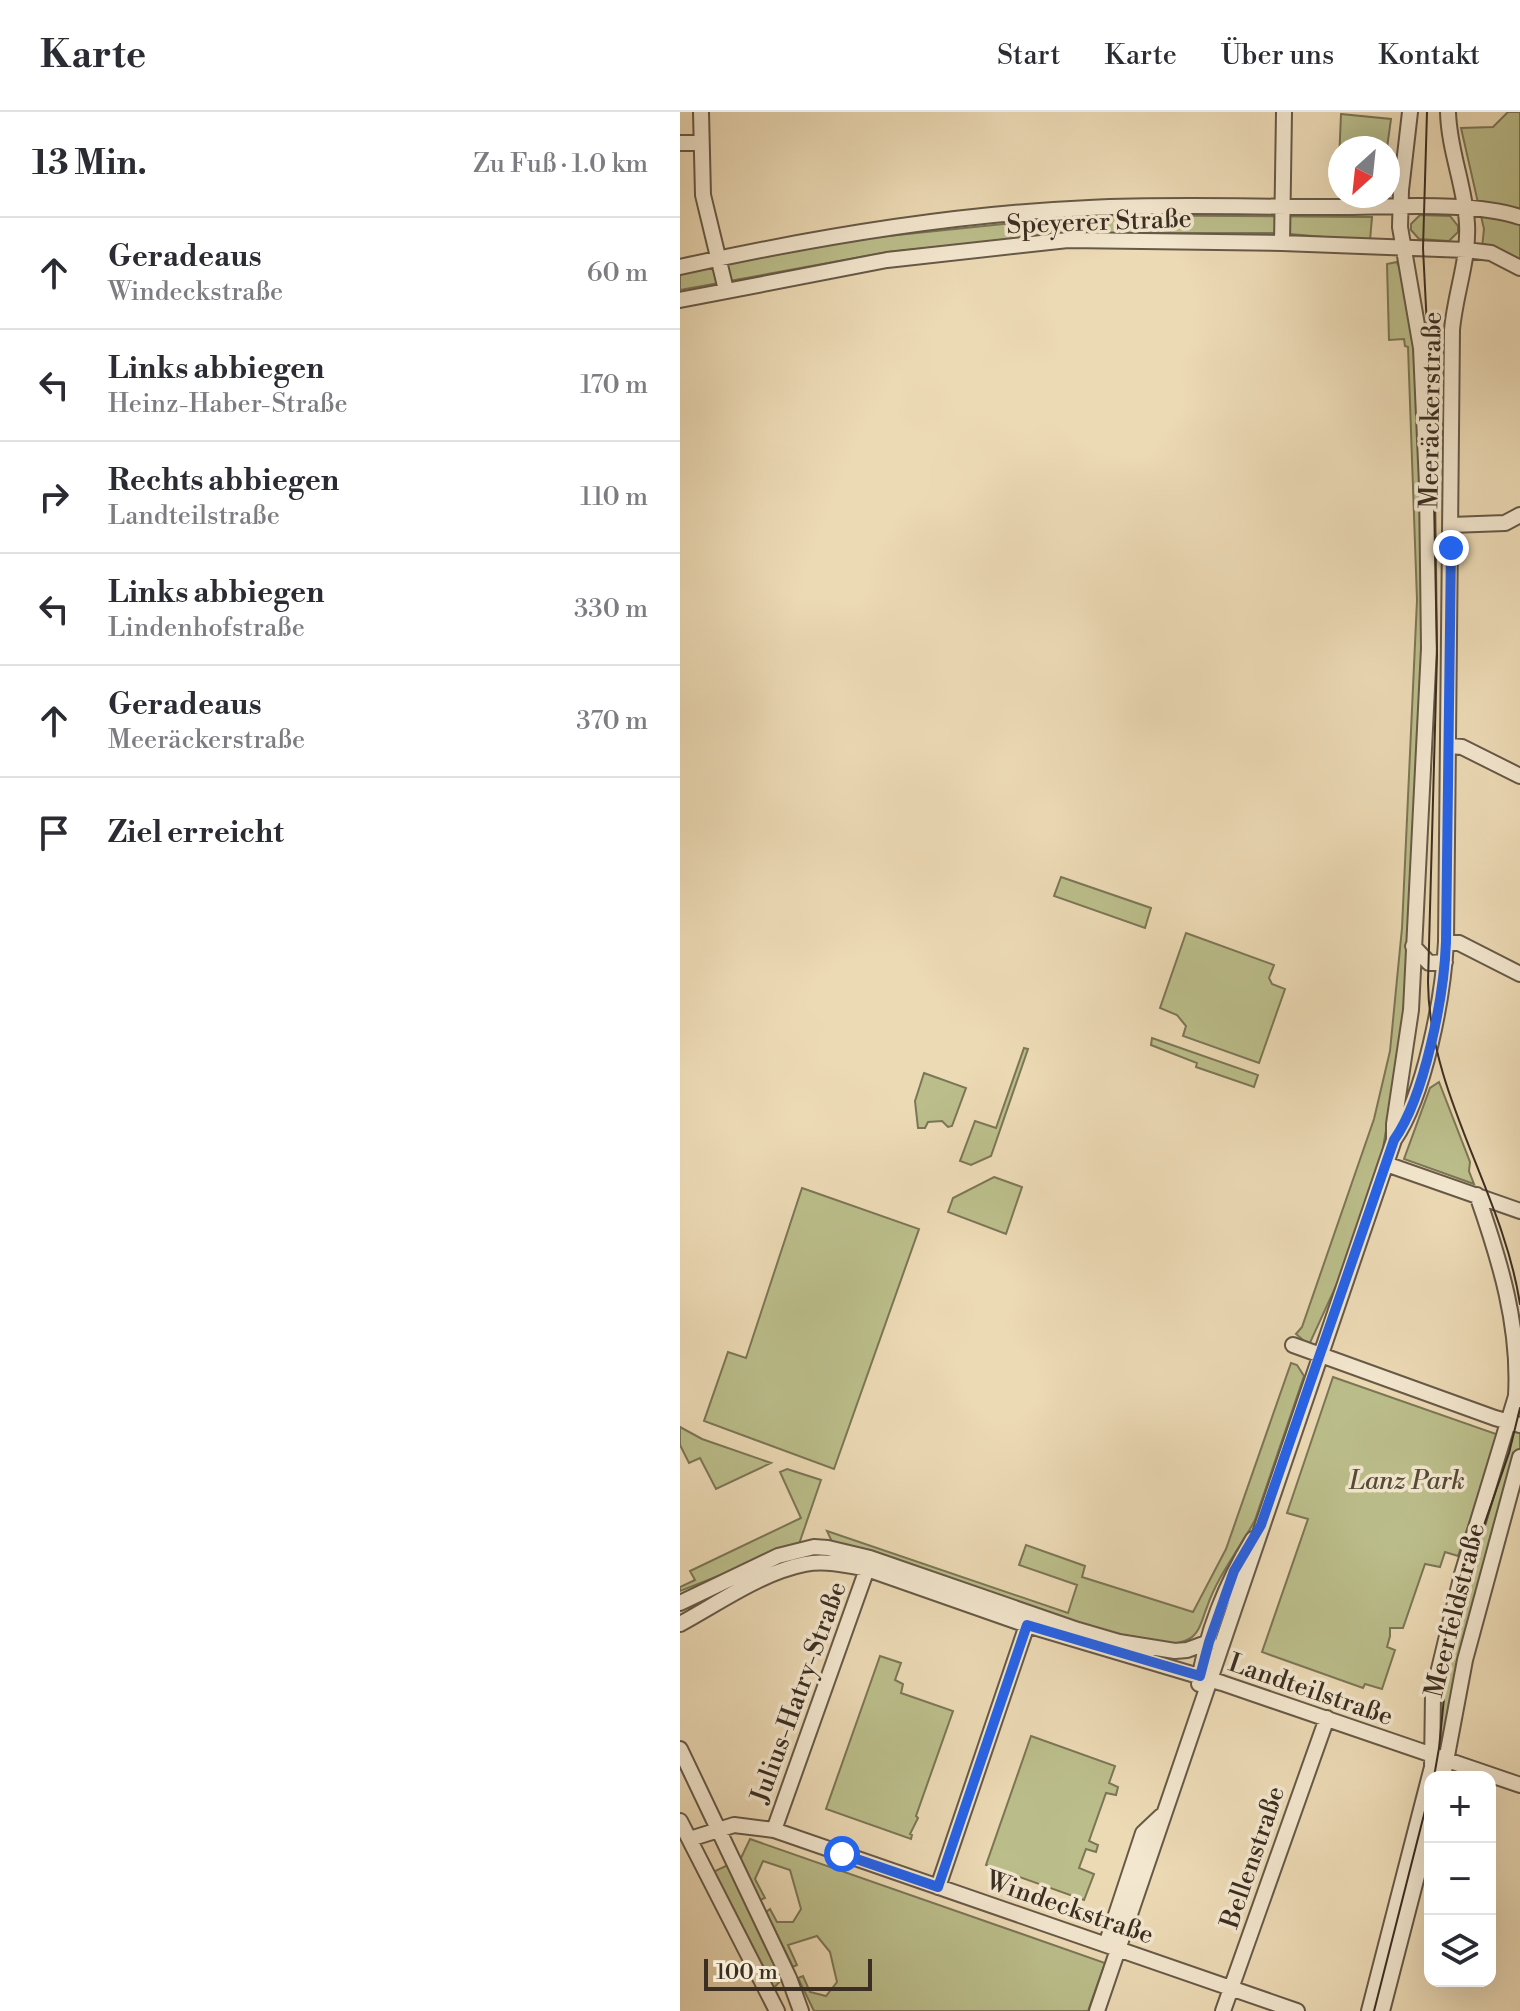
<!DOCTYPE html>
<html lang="de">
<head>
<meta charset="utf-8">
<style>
	body { margin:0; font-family:"Libre Bodoni",serif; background:#f7f7f7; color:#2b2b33 }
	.controls { position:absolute; right:24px; bottom:24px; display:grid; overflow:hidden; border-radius:16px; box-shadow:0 8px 32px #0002 }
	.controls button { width:72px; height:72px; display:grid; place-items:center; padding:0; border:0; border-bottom:2px solid #e1e1e2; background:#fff; color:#2b2b33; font:40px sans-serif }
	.compass { position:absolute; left:648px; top:24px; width:72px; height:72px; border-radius:50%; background:#fff; box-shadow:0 8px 32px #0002; rotate:207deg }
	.scale { position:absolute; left:24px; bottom:20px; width:168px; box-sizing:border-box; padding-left:8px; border:4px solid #3b2e22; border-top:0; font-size:22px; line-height:28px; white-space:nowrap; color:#3b2e22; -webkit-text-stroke:6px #f3e7cf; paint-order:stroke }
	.stop { position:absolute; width:24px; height:24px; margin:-18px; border:6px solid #2563eb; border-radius:50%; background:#fff }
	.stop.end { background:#2563eb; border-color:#fff; box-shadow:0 2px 8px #0008 }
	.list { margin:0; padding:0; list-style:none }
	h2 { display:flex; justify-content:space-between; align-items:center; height:104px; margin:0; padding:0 32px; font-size:34px }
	h2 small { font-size:26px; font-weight:400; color:#7c7c81 }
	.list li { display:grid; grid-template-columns:52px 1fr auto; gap:24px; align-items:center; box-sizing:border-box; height:112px; padding:0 32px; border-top:2px solid #e1e1e2 }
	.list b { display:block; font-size:30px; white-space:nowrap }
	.list p { margin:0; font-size:26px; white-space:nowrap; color:#7c7c81 }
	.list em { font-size:26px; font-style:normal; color:#7c7c81 }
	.icon { flex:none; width:44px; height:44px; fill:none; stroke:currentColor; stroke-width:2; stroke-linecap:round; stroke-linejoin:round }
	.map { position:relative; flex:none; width:840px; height:1899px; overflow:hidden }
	header { display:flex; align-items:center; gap:48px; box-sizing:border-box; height:112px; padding:0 40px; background:#fff; border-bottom:2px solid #e1e1e2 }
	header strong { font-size:38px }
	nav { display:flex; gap:44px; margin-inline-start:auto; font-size:28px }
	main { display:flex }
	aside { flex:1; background:#fff }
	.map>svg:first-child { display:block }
	.green { fill:#bbbe8b; stroke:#7b7656; stroke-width:2 }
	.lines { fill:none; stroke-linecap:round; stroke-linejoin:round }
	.minor-casing { stroke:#675947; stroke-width:18 }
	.minor { stroke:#f3e7cf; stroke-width:14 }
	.tram { stroke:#3b2e22; stroke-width:2 }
	.route { stroke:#2563eb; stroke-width:10 }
	.labels { text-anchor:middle; stroke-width:7; stroke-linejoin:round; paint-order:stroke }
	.street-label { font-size:26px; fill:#3b2e22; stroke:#f3e7cf }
	.park-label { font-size:26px; font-style:italic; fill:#554b37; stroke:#f3e7cf }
</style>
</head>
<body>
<header>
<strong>Karte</strong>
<nav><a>Start</a><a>Karte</a><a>Über uns</a><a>Kontakt</a></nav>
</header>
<main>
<aside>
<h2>13 Min.<small>Zu Fuß · 1.0 km</small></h2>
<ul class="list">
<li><svg class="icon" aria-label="ahead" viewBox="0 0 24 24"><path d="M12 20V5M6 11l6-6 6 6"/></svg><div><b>Geradeaus</b><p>Windeckstraße</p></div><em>60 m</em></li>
<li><svg class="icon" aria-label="left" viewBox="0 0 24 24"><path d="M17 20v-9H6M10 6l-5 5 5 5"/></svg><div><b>Links abbiegen</b><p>Heinz-Haber-Straße</p></div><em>170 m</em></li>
<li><svg class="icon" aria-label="right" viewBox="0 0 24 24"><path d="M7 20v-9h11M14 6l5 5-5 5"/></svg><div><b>Rechts abbiegen</b><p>Landteilstraße</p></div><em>110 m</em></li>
<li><svg class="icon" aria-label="left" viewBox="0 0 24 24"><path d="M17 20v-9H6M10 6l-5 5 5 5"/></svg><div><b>Links abbiegen</b><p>Lindenhofstraße</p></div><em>330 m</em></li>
<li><svg class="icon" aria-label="ahead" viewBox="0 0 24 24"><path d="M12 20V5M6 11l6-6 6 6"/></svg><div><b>Geradeaus</b><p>Meeräckerstraße</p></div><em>370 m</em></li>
<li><svg class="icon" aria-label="arrive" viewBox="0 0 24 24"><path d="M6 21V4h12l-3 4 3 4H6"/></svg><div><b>Ziel erreicht</b></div></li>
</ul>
</aside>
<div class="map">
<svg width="840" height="1899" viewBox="0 0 840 1899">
	<rect width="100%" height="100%" fill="#ecdab5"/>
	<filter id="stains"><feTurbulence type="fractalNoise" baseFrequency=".0025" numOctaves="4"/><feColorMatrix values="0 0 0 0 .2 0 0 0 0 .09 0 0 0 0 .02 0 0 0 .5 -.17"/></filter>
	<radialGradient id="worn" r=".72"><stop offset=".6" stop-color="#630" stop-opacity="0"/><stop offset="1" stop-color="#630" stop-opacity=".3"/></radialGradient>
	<!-- green -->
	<path class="green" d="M 828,0 L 840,0 L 840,156 L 802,136 L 804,117 L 781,16 L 813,15 Z
		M 661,2 L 711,7 L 707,36 L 660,36 L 660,74 L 658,74 Z
		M 409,103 L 692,105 L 690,129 L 598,121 L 390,121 L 208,140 L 0,178 L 0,161 L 169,128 Z
		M 740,103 L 770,104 L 778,114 L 778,120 L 769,129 L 739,127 L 731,118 L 731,112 Z
		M 717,150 L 722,162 L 737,237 L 747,471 L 730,844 L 720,935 L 701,1048 L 671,1141 L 629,1233 L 616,1222 L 622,1215 L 694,1007 L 710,939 L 722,816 L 737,488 L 728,235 L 725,234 L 724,227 L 709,228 L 707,152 Z
		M 381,765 L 471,796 L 465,816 L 374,784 Z
		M 506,821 L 594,853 L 589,866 L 592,872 L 605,877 L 579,951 L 503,924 L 506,914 L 497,903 L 480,896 Z
		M 472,926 L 578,963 L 574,975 L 516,955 L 517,951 L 471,933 Z
		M 344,936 L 348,937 L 311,1044 L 291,1053 L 280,1049 L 295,1009 L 316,1016 Z
		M 244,961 L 286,976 L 272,1014 L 268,1015 L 262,1009 L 248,1010 L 245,1016 L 238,1016 L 235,989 Z
		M 759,970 L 790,1050 L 789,1059 L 794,1072 L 724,1047 L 750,976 Z
		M 314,1065 L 342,1075 L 326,1122 L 268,1100 L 273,1086 Z
		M 122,1076 L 239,1117 L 154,1357 L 24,1309 L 48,1240 L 66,1246 Z
		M 611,1251 L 617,1253 L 624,1264 L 575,1408 C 559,1438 538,1463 527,1495 C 522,1507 520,1521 509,1527 C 491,1537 466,1529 447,1527 L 153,1432 L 147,1419 L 388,1501 L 397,1473 L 339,1453 L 346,1433 L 405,1454 L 402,1465 L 513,1500 L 546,1437 Z
		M 653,1265 L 819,1323 L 778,1444 L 765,1440 L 760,1455 L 745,1452 L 723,1516 L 710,1516 L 710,1524 L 707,1535 L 715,1538 L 702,1577 L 685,1572 L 683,1576 L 582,1540 L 628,1407 L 607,1401 Z
		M 836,1312 L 840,1313 L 840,1345 L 765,1646 L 752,1643 L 753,1582 Z
		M 0,1315 L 22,1327 L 91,1351 L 36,1377 L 20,1346 L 9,1351 L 0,1333 Z
		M 107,1357 L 141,1368 L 119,1432 L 0,1479 L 0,1475 L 15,1468 L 10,1459 L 121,1406 L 100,1360 Z
		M 200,1544 L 221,1551 L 215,1568 L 223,1572 L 221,1581 L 273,1599 L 236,1704 L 238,1706 L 230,1722 L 232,1723 L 231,1727 L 146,1697 Z
		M 351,1624 L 435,1654 L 429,1671 L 438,1675 L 436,1683 L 426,1681 L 409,1729 L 418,1733 L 416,1740 L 406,1737 L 399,1756 L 414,1762 L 404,1788 L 306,1753 Z
		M 70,1727 L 425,1851 L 408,1899 L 134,1899 L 118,1866 L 123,1864 L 130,1880 L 146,1884 L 157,1870 L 150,1840 L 137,1824 L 108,1833 L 117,1853 L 113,1855 L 86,1800 L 90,1797 L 97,1810 L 113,1810 L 121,1797 L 110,1758 L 83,1749 L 75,1767 L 85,1786 L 80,1788 L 60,1748 Z
		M 50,1752 L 104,1865 L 89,1881 L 31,1761 Z"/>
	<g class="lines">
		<defs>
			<path id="minor" d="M 21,0 L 23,83 L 46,178
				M 0,31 L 21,31
				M 602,131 L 604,0
				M 0,155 C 135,125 271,102 409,96 C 488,92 567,95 646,95 C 701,96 790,88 840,105
				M 0,188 L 207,148 L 388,128 L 602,131 L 786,138 L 811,141 L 840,156
				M 771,413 L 825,411 L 840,403
				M 770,634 L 782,635 L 840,664
				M 766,830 L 779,831 L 840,862
				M 733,834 L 749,851 L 765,850
				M 714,1028 L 714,1012 L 731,898 L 749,536 L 747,373 L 741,236 L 720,115 L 721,78 L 730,0
				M 706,1052 L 840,1099
				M 613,1233 L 815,1306 L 840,1313
				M 0,1491 L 98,1444 L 134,1435 L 148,1436 L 190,1446 L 398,1518 L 439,1530 L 495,1539 L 507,1538 L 529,1530
				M 0,1512 C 39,1491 80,1461 125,1452 C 145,1448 167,1453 187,1457 L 347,1513 L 542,1571 L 840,1673
				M 519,1572 C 525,1522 547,1470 573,1427
				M 0,1637 L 109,1866 L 121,1899
				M 763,1665 L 785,1548 L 840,1345
				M 0,1709 L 97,1899
				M 94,1718 L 187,1457
				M 10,1727 L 54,1713 L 94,1718 L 617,1899
				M 258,1775 L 347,1513
				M 426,1833 L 463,1721 L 481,1704
				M 417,1899 L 714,1028 C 745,983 763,885 766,830 L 772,218 C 775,182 789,148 787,112 C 785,74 769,39 768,0
				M 543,1899 L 647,1606
				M 689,1899 L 752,1655 L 753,1582 L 782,1462 L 836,1284 C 840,1214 820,1149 797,1083
				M 702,1899 L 750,1714"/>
		</defs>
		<!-- minor casing -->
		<use href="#minor" class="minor-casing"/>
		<!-- minor -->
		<use href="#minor" class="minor"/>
		<!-- tram -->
		<path class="tram" d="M 747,0 L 743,136 L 753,334 L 757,543 L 748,870 C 749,983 823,1081 840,1192
			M 754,1665 L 759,1636 L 767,1556 L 803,1416 L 829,1341 L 840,1296
			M 694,1899 L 750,1679"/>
	</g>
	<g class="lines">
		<!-- route -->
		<path class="route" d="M 162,1742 L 258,1775 L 347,1513 L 520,1564 L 529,1530 L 554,1459 L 581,1413 L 714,1028 C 745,984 764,884 766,830 L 771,436"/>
	</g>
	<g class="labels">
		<!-- street labels -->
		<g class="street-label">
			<text transform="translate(419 109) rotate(-2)" y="9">Speyerer Straße</text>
			<text transform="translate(750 298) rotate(-89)" y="9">Meeräckerstraße</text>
			<text transform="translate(774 1498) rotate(-76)" y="9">Meerfeldstraße</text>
			<text transform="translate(631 1577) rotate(19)" y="9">Landteilstraße</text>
			<text transform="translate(118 1580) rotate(-70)" y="9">Julius-Hatry-Straße</text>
			<text transform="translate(572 1745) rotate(-71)" y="9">Bellenstraße</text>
			<text transform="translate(390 1795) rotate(19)" y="9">Windeckstraße</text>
		</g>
		<!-- park labels -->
		<g class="park-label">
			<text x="727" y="1377">Lanz Park</text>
		</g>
	</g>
	<rect width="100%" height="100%" filter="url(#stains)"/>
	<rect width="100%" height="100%" fill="url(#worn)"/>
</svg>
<div class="controls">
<button>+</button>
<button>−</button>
<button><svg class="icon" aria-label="layers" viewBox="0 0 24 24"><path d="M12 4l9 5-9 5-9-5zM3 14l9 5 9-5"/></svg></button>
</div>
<svg class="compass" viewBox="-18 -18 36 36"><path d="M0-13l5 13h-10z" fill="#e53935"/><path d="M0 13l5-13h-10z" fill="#7c7c81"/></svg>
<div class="scale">100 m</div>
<div class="stop" style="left:162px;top:1742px"></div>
<div class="stop end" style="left:771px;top:436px"></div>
</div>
</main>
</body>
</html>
